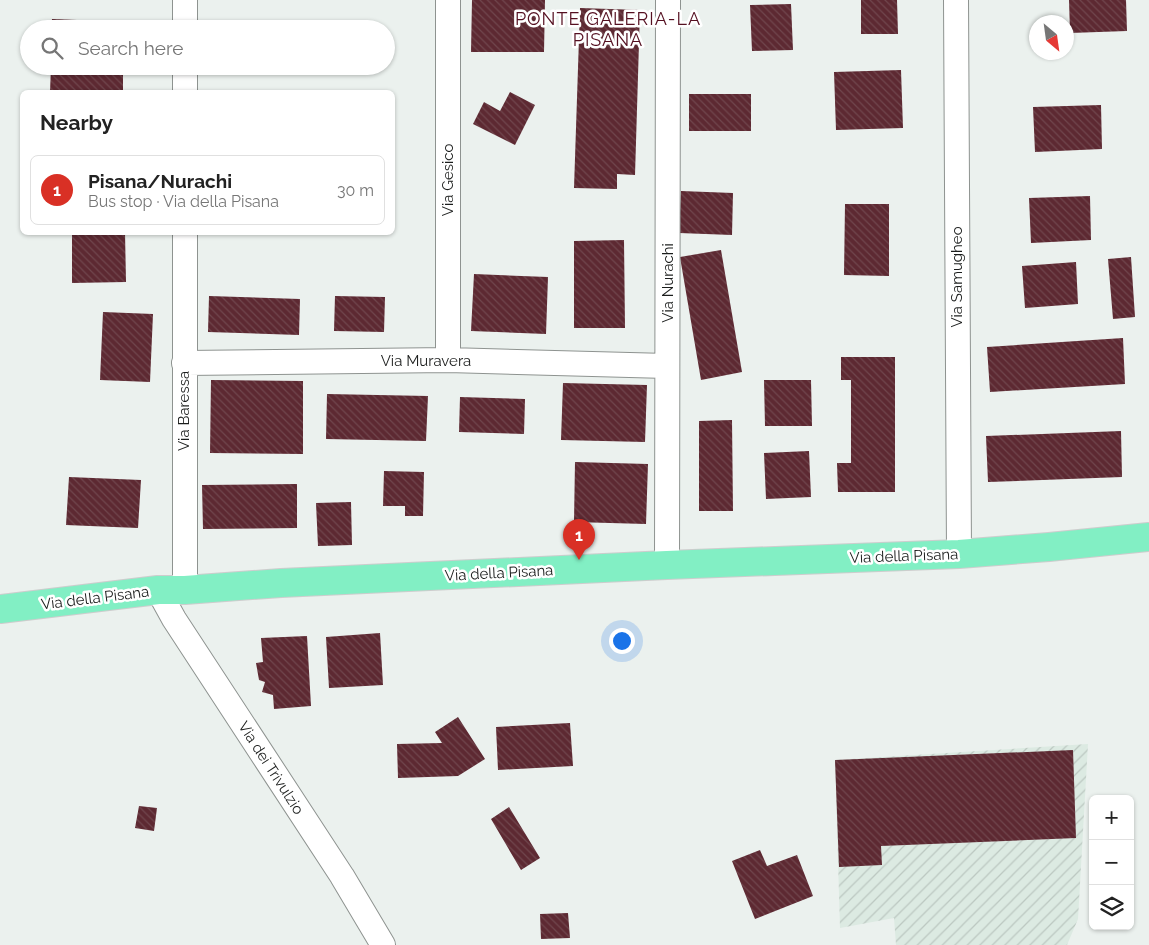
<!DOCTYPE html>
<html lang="en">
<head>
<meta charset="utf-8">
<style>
	body { margin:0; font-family:Raleway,sans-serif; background:#f6f6f6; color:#222 }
	.controls { position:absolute; right:15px; bottom:15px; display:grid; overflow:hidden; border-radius:8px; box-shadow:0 1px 4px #0004 }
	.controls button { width:45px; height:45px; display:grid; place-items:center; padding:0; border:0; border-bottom:1px solid #e0e0e0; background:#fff; color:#222; font:25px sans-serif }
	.compass { position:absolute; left:1029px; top:15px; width:45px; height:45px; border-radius:50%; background:#fff; box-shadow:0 1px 4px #0004; rotate:151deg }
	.you { position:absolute; left:621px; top:640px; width:18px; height:18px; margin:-12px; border:4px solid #fff; border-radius:50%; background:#1a73e8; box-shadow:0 0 0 8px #1a73e833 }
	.badge { display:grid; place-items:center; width:32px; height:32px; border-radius:50%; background:#d93025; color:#fff; font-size:16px; font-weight:700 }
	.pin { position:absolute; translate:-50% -41px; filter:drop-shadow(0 1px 2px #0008) }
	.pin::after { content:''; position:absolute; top:26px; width:18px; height:15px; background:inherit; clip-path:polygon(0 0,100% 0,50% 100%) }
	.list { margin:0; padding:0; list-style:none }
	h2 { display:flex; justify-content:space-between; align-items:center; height:65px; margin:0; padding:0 20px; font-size:21px }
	h2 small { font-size:16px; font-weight:400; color:#767676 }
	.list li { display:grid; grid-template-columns:32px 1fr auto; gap:15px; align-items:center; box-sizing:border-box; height:70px; margin:0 10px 10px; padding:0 10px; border:1px solid #e0e0e0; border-radius:8px }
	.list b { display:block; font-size:19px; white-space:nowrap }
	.list p { margin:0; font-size:16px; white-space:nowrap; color:#767676 }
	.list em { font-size:16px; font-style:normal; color:#767676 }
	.icon { flex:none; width:28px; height:28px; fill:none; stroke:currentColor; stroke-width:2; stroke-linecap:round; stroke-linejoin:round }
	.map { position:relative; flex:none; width:1149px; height:945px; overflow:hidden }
	.search { position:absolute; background:#fff; box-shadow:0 1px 4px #0004; left:20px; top:20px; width:375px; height:55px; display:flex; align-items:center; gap:12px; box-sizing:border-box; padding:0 18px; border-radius:28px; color:#767676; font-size:19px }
	.panel { position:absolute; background:#fff; box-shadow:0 1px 4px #0004; left:20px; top:90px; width:375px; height:145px; border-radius:8px }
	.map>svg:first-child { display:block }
	.industrial { fill:url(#industrial-furrows) }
	.building { fill:url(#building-back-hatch) }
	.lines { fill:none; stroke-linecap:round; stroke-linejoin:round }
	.minor-casing { stroke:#8e9390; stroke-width:26 }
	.major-casing { stroke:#cdcdcd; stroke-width:30 }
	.minor { stroke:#fff; stroke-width:24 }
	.major { stroke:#82efc4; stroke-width:28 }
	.labels { text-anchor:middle; stroke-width:5; stroke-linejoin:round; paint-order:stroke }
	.street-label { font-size:15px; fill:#1b1d1c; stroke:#fff }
	.quarter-label { font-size:18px; letter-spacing:1px; fill:#551021; stroke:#fff }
</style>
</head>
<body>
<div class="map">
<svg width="1149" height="945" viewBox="0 0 1149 945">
	<defs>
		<pattern id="industrial-furrows" width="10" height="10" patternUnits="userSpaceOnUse" patternTransform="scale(1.25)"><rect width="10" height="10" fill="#dceae2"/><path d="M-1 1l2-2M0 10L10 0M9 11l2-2" fill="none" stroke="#bcc8c1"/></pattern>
		<pattern id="building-back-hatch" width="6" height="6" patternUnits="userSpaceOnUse" patternTransform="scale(1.25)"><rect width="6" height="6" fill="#5d2932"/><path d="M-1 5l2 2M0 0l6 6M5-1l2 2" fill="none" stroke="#70464d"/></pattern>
	</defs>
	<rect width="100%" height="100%" fill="#ebf1ee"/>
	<!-- industrial -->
	<path class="industrial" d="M 1088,744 L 1078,919 L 1067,945 L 896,945 L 894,918 L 840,928 L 835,760 Z"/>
	<!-- building -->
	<path class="building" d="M 472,0 L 545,0 L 544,52 L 471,52 Z
		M 861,0 L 897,0 L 898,34 L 861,34 Z
		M 1069,0 L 1126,0 L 1127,31 L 1070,33 Z
		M 791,4 L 793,50 L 752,51 L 750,5 Z
		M 580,8 L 640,10 L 635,175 L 617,174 L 617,189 L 574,188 Z
		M 52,19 L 77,20 L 77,29 L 51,29 Z
		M 225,21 L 252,22 L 252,29 L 225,29 Z
		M 51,66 L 77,66 L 77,72 L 123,73 L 123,92 L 50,92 Z
		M 223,66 L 267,66 L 267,72 L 223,70 Z
		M 901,70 L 903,128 L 836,130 L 834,72 Z
		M 510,92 L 535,105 L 515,145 L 473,124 L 484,102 L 500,111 Z
		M 689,94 L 751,94 L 751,131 L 689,131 Z
		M 1101,105 L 1102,149 L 1035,152 L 1033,107 Z
		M 681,191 L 733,193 L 732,235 L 679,233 Z
		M 1090,196 L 1091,240 L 1031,243 L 1029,198 Z
		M 845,204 L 889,204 L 889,276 L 844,275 Z
		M 72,232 L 125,232 L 126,282 L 72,283 Z
		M 624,240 L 625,328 L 574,328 L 574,241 Z
		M 721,250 L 742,372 L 701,380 L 680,257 Z
		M 1131,257 L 1135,317 L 1113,319 L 1108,259 Z
		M 1076,262 L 1078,304 L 1025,308 L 1022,266 Z
		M 474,274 L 548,277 L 546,334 L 471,331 Z
		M 209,296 L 300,299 L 299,335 L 208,332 Z
		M 335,296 L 385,297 L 384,332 L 334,331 Z
		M 103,312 L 153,314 L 150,382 L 100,380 Z
		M 1123,338 L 1125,384 L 990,392 L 987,347 Z
		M 841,357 L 895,357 L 895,492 L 838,492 L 837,463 L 851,463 L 851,380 L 841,380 Z
		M 211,380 L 303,381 L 303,454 L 210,453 Z
		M 764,380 L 811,380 L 812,426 L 765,426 Z
		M 563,383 L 647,385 L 645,442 L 561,440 Z
		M 327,394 L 428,396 L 426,441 L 326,439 Z
		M 460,397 L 525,399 L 524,434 L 459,432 Z
		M 732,420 L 733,511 L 699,511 L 699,421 Z
		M 1121,431 L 1122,477 L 988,482 L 986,436 Z
		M 809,451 L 811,497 L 766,499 L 764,453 Z
		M 575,462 L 648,464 L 646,524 L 574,522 Z
		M 384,471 L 424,472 L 423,516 L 405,516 L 405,506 L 383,506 Z
		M 69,477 L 141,480 L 138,528 L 66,525 Z
		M 297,484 L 297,528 L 203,529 L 202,485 Z
		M 351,502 L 352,545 L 318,546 L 316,503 Z
		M 380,633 L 383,685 L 329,688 L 326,637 Z
		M 307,636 L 311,706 L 274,709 L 273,695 L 262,692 L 265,682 L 259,680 L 256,663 L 263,662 L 261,638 Z
		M 458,717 L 485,759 L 458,776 L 398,778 L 397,744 L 442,743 L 435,732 Z
		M 570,723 L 573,766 L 498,770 L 496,727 Z
		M 1073,750 L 1076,838 L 881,846 L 882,865 L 839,867 L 835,760 Z
		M 139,806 L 157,808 L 154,831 L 135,828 Z
		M 509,807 L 540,858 L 521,870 L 491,819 Z
		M 760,850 L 767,866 L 797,855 L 813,896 L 755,919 L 732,861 Z
		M 568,913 L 570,938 L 541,939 L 540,914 Z"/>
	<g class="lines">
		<defs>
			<path id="minor" d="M 448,0 L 448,360
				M 956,0 L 959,554
				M 185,29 L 185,0
				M 185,92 L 185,66
				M 185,232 L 185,590
				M 184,363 L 448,360 L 667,366
				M 667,565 L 668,0
				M 158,590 L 174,619 L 342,876 L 383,945"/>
			<path id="major" d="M 0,609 L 158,590 L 185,590 L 281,583 L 667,565 L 959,554 L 1049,547 L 1149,537"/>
		</defs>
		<!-- minor casing -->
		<use href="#minor" class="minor-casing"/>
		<!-- major casing -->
		<use href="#major" class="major-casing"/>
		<!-- minor -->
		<use href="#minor" class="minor"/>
		<!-- major -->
		<use href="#major" class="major"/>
	</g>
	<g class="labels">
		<!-- street labels -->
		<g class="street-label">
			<text transform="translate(448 180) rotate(-90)" y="5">Via Gesico</text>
			<text transform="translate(957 277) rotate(-90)" y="5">Via Samugheo</text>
			<text transform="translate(668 283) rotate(-90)" y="5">Via Nurachi</text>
			<text x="426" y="366">Via Muravera</text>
			<text transform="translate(184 411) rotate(-90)" y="5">Via Baressa</text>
			<text transform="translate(904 556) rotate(-2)" y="5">Via della Pisana</text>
			<text transform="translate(499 573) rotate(-3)" y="5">Via della Pisana</text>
			<text transform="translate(95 598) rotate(-7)" y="5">Via della Pisana</text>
			<text transform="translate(271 768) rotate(57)" y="5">Via dei Trivulzio</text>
		</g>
		<!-- quarter labels -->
		<g class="quarter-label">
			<text x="608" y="25">PONTE GALERIA-LA<tspan x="608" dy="21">PISANA</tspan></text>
		</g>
	</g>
</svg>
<div class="controls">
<button>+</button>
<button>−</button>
<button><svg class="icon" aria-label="layers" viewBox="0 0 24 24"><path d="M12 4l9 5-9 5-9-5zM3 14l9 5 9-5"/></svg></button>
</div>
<svg class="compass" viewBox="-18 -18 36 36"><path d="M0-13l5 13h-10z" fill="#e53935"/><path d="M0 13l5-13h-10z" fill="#767676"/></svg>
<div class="you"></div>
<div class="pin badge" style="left:579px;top:560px">1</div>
<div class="search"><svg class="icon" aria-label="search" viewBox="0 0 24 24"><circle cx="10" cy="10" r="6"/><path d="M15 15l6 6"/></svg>Search here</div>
<section class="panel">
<h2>Nearby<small></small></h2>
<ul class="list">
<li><span class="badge">1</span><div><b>Pisana/Nurachi</b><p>Bus stop · Via della Pisana</p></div><em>30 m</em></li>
</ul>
</section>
</div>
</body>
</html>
